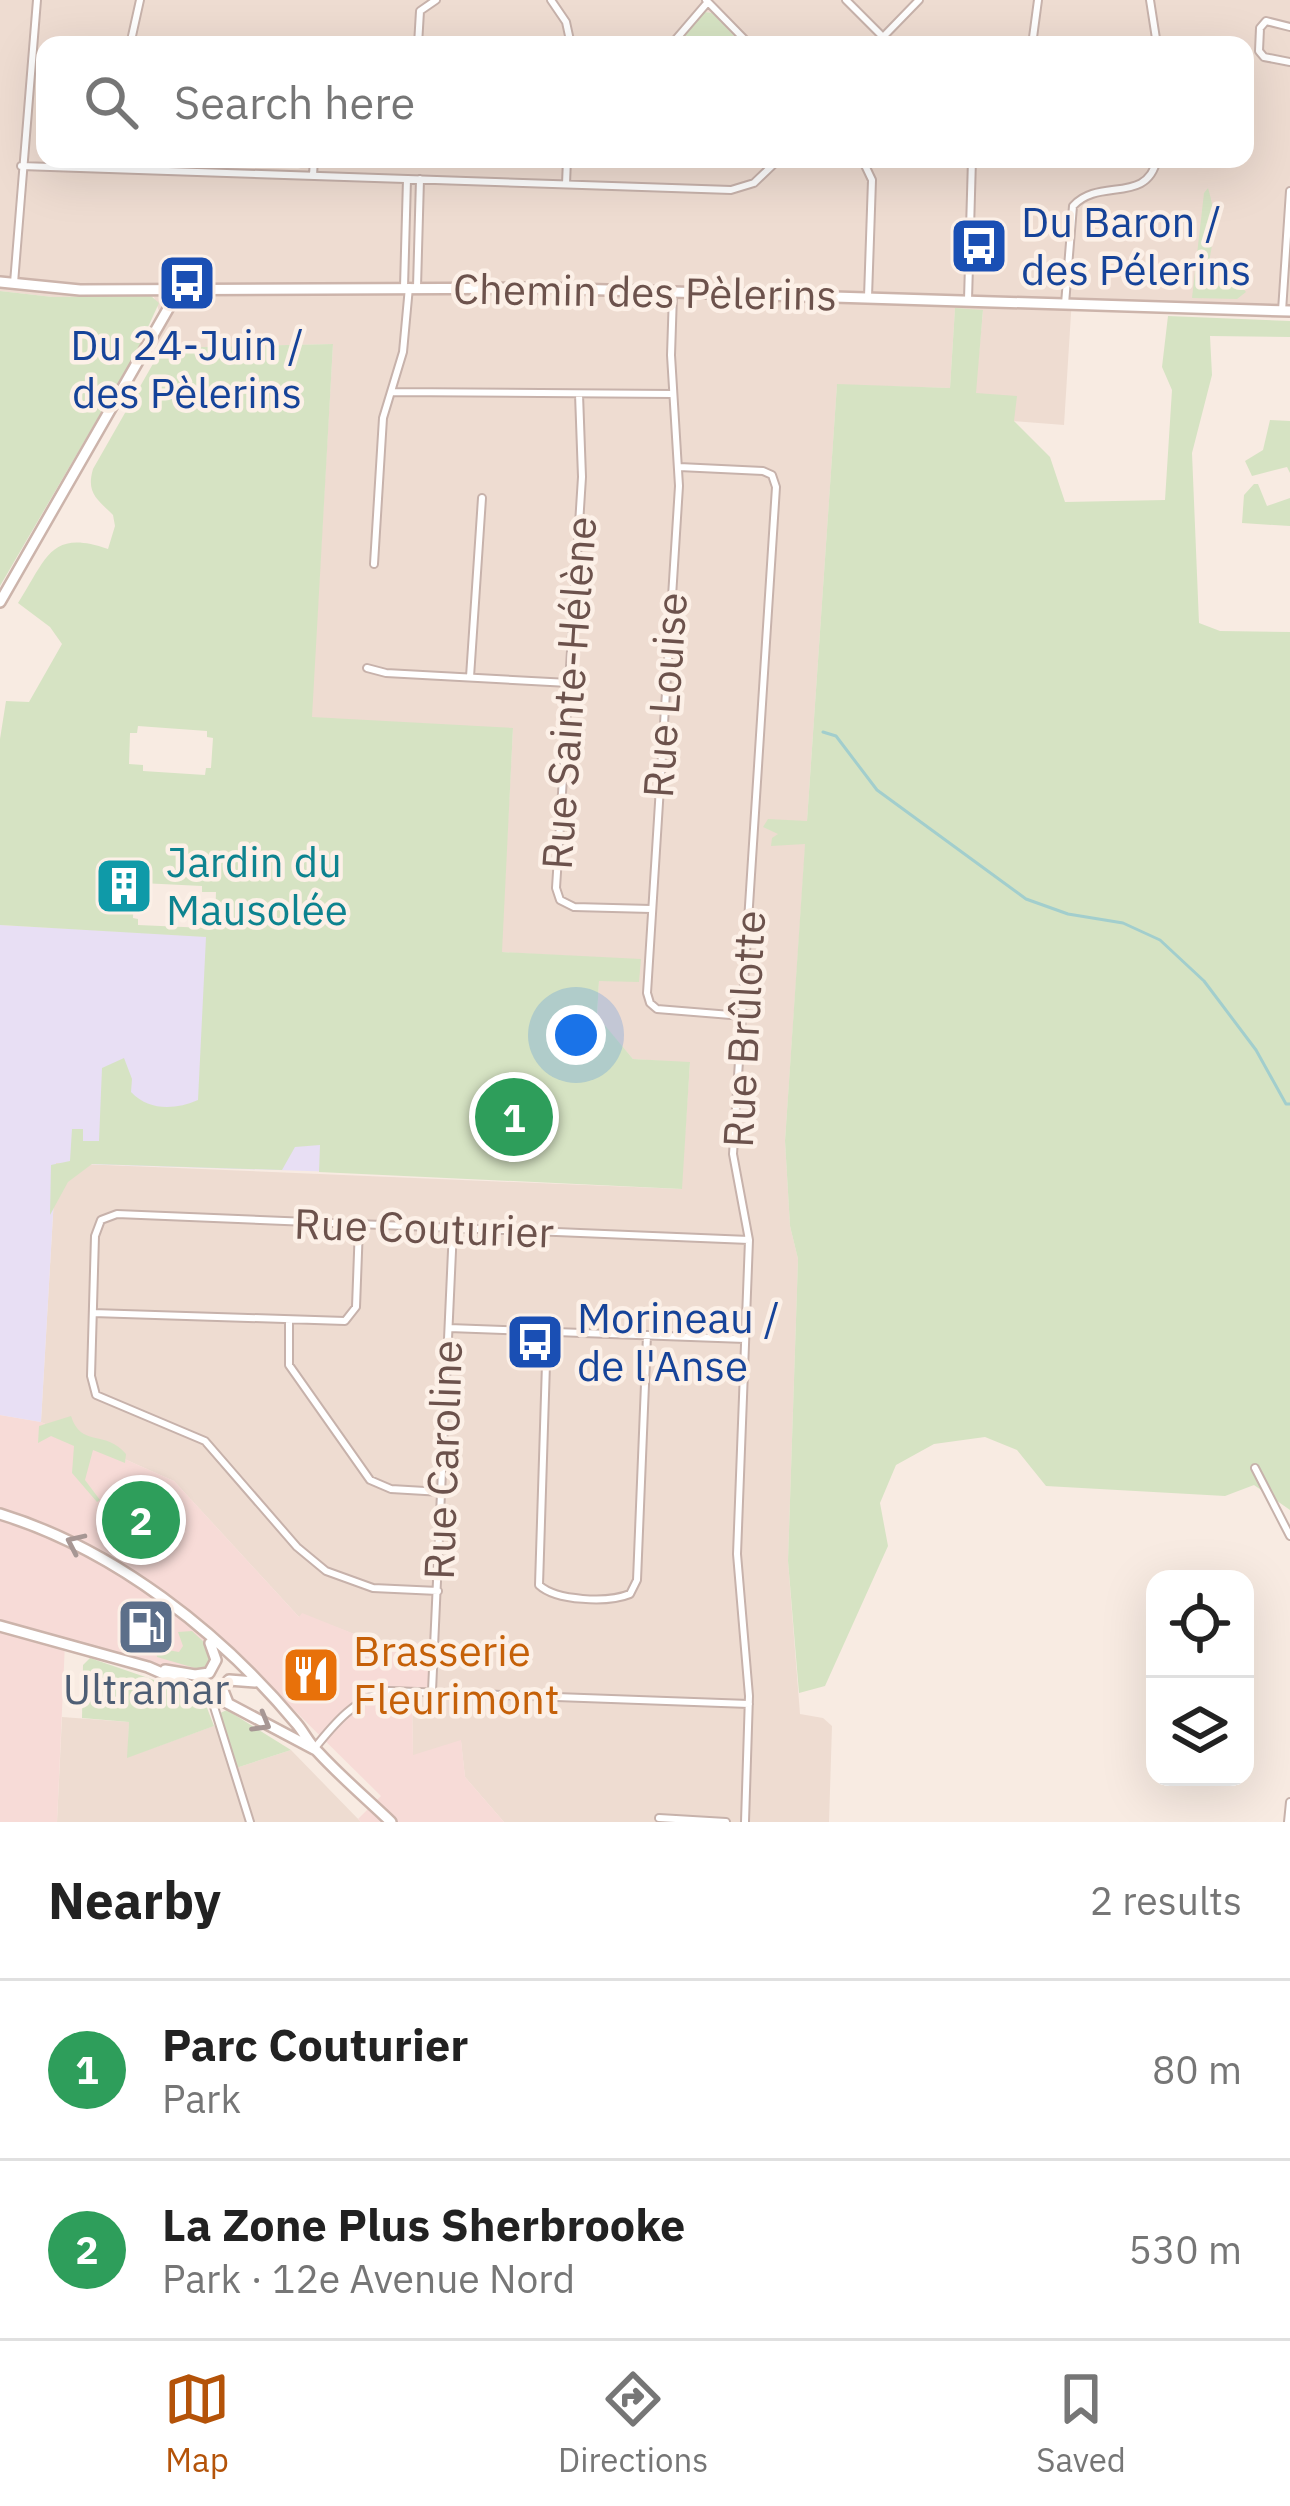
<!DOCTYPE html>
<html lang="en">
<head>
<meta charset="utf-8">
<style>
	body { margin:0; font-family:"IBM Plex Sans",sans-serif; background:#f2f2f2; color:#222 }
	.controls { position:absolute; right:36px; bottom:36px; display:grid; overflow:hidden; border-radius:24px; box-shadow:0 12px 48px #0002 }
	.controls button { width:108px; height:108px; display:grid; place-items:center; padding:0; border:0; border-bottom:3px solid #e0e0e0; background:#fff; color:#222; font:60px sans-serif }
	.you { position:absolute; left:576px; top:1035px; width:42px; height:42px; margin:-30px; border:9px solid #fff; border-radius:50%; background:#1a73e8; box-shadow:0 0 0 18px #1a73e833 }
	.badge { display:grid; place-items:center; width:78px; height:78px; border-radius:50%; background:#b45309; color:#fff; font-size:39px; font-weight:700 }
	.pin { position:absolute; translate:-50% -50%; border:6px solid #fff; box-shadow:0 3px 12px #0006 }
	.list { margin:0; padding:0; list-style:none }
	h2 { display:flex; justify-content:space-between; align-items:center; height:156px; margin:0; padding:0 48px; font-size:51px }
	h2 small { font-size:39px; font-weight:400; color:#767676 }
	.list li { display:grid; grid-template-columns:78px 1fr auto; gap:36px; align-items:center; box-sizing:border-box; height:180px; padding:0 48px; border-top:3px solid #e0e0e0 }
	.list b { display:block; font-size:45px; white-space:nowrap }
	.list p { margin:0; font-size:39px; white-space:nowrap; color:#767676 }
	.list em { font-size:39px; font-style:normal; color:#767676 }
	.icon { flex:none; width:66px; height:66px; fill:none; stroke:currentColor; stroke-width:2; stroke-linecap:round; stroke-linejoin:round }
	.map { position:relative; flex:none; width:1290px; height:1822px; overflow:hidden }
	.search { position:absolute; background:#fff; box-shadow:0 12px 48px #0002; left:36px; right:36px; top:36px; height:132px; display:flex; align-items:center; gap:30px; box-sizing:border-box; padding:0 42px; border-radius:24px; color:#767676; font-size:45px }
	.sheet { height:516px; background:#fff }
	nav { display:flex; justify-content:space-around; align-items:center; box-sizing:border-box; height:168px; border-top:3px solid #e0e0e0; background:#fff; font-size:33px; color:#767676 }
	nav a { display:grid; justify-items:center; gap:6px }
	nav .on { color:#b45309 }
	.map>svg:first-child { display:block }
	.residential { fill:#eedcd1; fill-rule:evenodd }
	.commercial { fill:#f7dbd7 }
	.education { fill:#e8dff4 }
	.green { fill:#d6e3c3; fill-rule:evenodd }
	.lines { fill:none; stroke-linecap:round; stroke-linejoin:round }
	.stream { stroke:#a2cecd; stroke-width:3 }
	.street-casing { stroke:#c7b2ab; stroke-width:10 }
	.secondary-casing { stroke:#ccb4ab; stroke-width:14 }
	.street { stroke:#fff; stroke-width:6 }
	.secondary { stroke:#fff; stroke-width:9 }
	.oneway { stroke:#a79794 }
	.labels { text-anchor:middle; stroke-width:9; stroke-linejoin:round; paint-order:stroke }
	.transit-label { font-size:42px; fill:#164399; stroke:#fcf0e7; text-anchor:start }
	.street-label { font-size:42px; fill:#6c524c; stroke:#fcf0e7 }
	.culture-label { font-size:42px; fill:#0d838f; stroke:#fcf0e7; text-anchor:start }
	.food-label { font-size:42px; fill:#c56008; stroke:#fcf0e7; text-anchor:start }
	.service-label { font-size:42px; fill:#4e5e75; stroke:#fcf0e7 }
</style>
</head>
<body>
<div class="map">
<svg width="1290" height="1822" viewBox="0 0 1290 1822">
	<rect width="100%" height="100%" fill="#f8ebe2"/>
	<!-- residential -->
	<path class="residential" d="M 0,0 L 1290,0 L 1290,305 L 1072,298 L 1064,425 L 1013,421 L 975,394 L 983,311 L 955,309 L 950,388 L 837,385 L 785,1141 L 790,1226 L 798,1259 L 788,1561 L 800,1714 L 823,1718 L 832,1726 L 829,1822 L 504,1822 L 465,1777 L 461,1741 L 413,1756 L 412,1697 L 429,1644 L 372,1641 L 302,1614 L 300,1618 L 174,1481 L 41,1422 L 56,1163 L 681,1189 L 690,1063 L 633,1059 L 597,1017 L 599,980 L 640,960 L 501,952 L 513,729 L 311,718 L 333,344 L 138,349 L 159,311 L 154,297 L 53,297 L 0,291 ZM 705,12 L 712,13 L 743,45 L 1245,45 L 1245,159 L 308,159 L 304,167 L 298,169 L 240,167 L 232,159 L 45,159 L 45,45 L 676,45 Z
		M 62,1717 L 129,1722 L 128,1757 L 222,1723 L 236,1768 L 291,1750 L 361,1822 L 57,1822 Z"/>
	<!-- commercial -->
	<path class="commercial" d="M 0,1415 L 41,1422 L 174,1481 L 299,1617 L 302,1613 L 372,1641 L 430,1643 L 428,1697 L 412,1698 L 413,1755 L 461,1740 L 465,1777 L 504,1822 L 361,1822 L 358,1819 L 381,1796 L 210,1627 L 205,1634 L 216,1655 L 209,1673 L 148,1667 L 65,1643 L 57,1822 L 0,1822 Z"/>
	<!-- education -->
	<path class="education" d="M 0,925 L 350,944 L 338,1172 L 56,1163 L 41,1422 L 0,1415 Z"/>
	<!-- green -->
	<path class="green" d="M 705,12 L 712,13 L 743,45 L 676,45 Z
		M 1208,188 C 1219,222 1212,252 1203,285 L 1242,287 L 1246,292 L 1237,299 L 1192,298 L 1204,193 Z
		M 0,291 L 53,297 L 151,296 L 159,303 L 138,349 L 0,586 Z
		M 955,308 L 983,310 L 976,393 L 1017,396 L 1014,421 L 1050,457 L 1065,502 L 1165,500 L 1172,390 L 1162,367 L 1168,316 L 1290,321 L 1290,337 L 1210,336 L 1212,375 L 1192,453 L 1199,623 L 1220,631 L 1290,632 L 1290,1510 L 1254,1485 L 1225,1496 L 1046,1486 L 1017,1450 L 985,1437 L 934,1444 L 896,1465 L 880,1503 L 888,1546 L 825,1686 L 799,1693 L 788,1561 L 798,1259 L 790,1226 L 785,1141 L 805,844 L 771,846 L 772,838 L 778,834 L 763,827 L 768,819 L 807,821 L 837,384 L 950,388 Z
		M 333,344 L 312,717 L 513,728 L 502,952 L 641,959 L 639,982 L 599,981 L 597,1016 L 633,1059 L 690,1062 L 682,1189 L 319,1172 L 320,1145 L 295,1147 L 282,1170 L 92,1164 L 68,1182 L 50,1215 L 51,1165 L 70,1161 L 72,1129 L 83,1129 L 83,1141 L 99,1141 L 102,1068 L 124,1058 L 132,1079 L 131,1092 C 149,1111 175,1110 198,1100 L 206,937 L 0,925 L 0,739 L 6,701 L 29,702 L 62,644 L 50,627 L 18,603 C 47,558 50,529 108,549 L 115,526 L 113,515 C 97,499 86,493 93,469 L 162,348 ZM 138,726 L 207,731 L 207,737 L 213,738 L 211,768 L 206,768 L 205,775 L 143,771 L 143,765 L 129,764 L 130,733 L 137,733 ZM 141,883 L 202,886 L 202,892 L 216,892 L 215,921 L 207,921 L 206,928 L 138,925 L 138,919 L 133,918 L 134,889 L 140,889 Z
		M 1270,420 L 1290,421 L 1290,473 L 1287,467 L 1252,476 L 1245,461 L 1263,450 Z
		M 1254,484 L 1258,484 L 1267,506 L 1290,498 L 1290,526 L 1242,523 L 1244,495 Z
		M 71,1416 C 81,1448 105,1429 126,1454 L 125,1463 L 93,1450 L 85,1480 L 100,1500 L 97,1502 L 72,1473 L 74,1446 L 51,1436 L 38,1443 L 39,1426 Z
		M 192,1631 L 206,1644 L 212,1662 L 205,1671 L 157,1657 L 156,1648 L 179,1652 L 183,1646 L 178,1632 Z
		M 90,1658 L 192,1693 L 204,1700 L 214,1726 L 127,1758 L 129,1722 L 82,1718 L 83,1665 Z
		M 227,1710 L 291,1750 L 236,1768 L 220,1713 Z"/>
	<g class="lines">
		<!-- stream -->
		<path class="stream" d="M 823,732 L 836,736 L 877,790 L 1026,899 L 1068,914 L 1123,923 L 1160,940 L 1204,981 L 1256,1050 L 1286,1104 L 1290,1104"/>
		<defs>
			<path id="street" d="M 551,0 L 566,22 L 571,45
				M 706,0 L 750,45
				M 846,0 L 891,45
				M 1150,0 L 1157,45
				M 1290,27 L 1266,21 L 1260,28 L 1259,51 L 1264,57 L 1290,62
				M 884,36 L 919,0
				M 130,45 L 140,0
				M 418,45 L 420,11 L 436,0
				M 671,45 L 707,3
				M 1032,45 L 1038,0
				M 862,159 L 872,180 L 868,297
				M 21,166 L 731,190 L 754,183 L 779,159
				M 313,175 L 314,159
				M 566,184 L 567,159
				M 14,283 L 37,0
				M 404,287 L 407,179
				M 417,287 L 420,179
				M 673,294 L 671,355 L 679,486 L 647,993 L 650,1003 L 657,1009 L 743,1016
				M 968,300 L 972,159
				M 1065,304 L 1073,206 C 1099,177 1147,205 1157,159
				M 1282,311 L 1290,191
				M 391,392 L 673,394
				M 579,394 L 582,477 L 556,888 L 560,900 L 574,907 L 651,909
				M 679,467 L 763,471 L 772,475 L 776,487 L 733,1154 L 749,1240 L 737,1554 L 749,1696 L 745,1822
				M 374,564 L 383,418 L 403,352 L 409,287
				M 367,668 L 386,673 L 569,683
				M 470,677 L 482,498
				M 93,1313 L 345,1321 L 356,1307 L 359,1226
				M 289,1322 L 289,1365 L 370,1480 L 391,1489 L 442,1492
				M 449,1328 L 745,1339
				M 547,1332 L 539,1585 C 556,1601 608,1603 630,1594 L 637,1580 L 647,1335
				M 1255,1468 L 1290,1536
				M 438,1591 L 373,1588 L 326,1571 L 297,1547 L 205,1441 L 96,1395 L 91,1376 L 95,1236 L 101,1220 L 117,1214 L 749,1240
				M 432,1691 L 453,1229
				M 210,1694 L 250,1822
				M 314,1749 C 333,1725 357,1696 389,1691 L 749,1704
				M 659,1818 L 726,1822
				M 1288,1822 L 1290,1802"/>
			<path id="secondary" d="M 0,282 L 80,290 L 541,288 L 1290,311
				M 0,602 L 172,302 L 173,289
				M 0,1514 C 114,1549 220,1632 296,1723 C 304,1732 309,1744 318,1752 C 341,1777 367,1799 391,1822
				M 0,1626 L 148,1667 L 210,1694 L 314,1749
				M 165,1670 L 195,1675 L 209,1673 L 216,1660 L 210,1643
				M 228,1703 L 222,1688 L 229,1680 L 255,1682"/>
		</defs>
		<!-- street casing -->
		<use href="#street" class="street-casing"/>
		<!-- secondary casing -->
		<use href="#secondary" class="secondary-casing"/>
		<!-- street -->
		<use href="#street" class="street"/>
		<!-- secondary -->
		<use href="#secondary" class="secondary"/>
	</g>
	<!-- one-way arrows -->
	<defs><path id="oneway-chevron" d="M-2-3.5L2.5 0L-2 3.5" fill="none" stroke-width="1.6" stroke-linecap="round" stroke-linejoin="round" transform="scale(3)"/></defs>
	<g class="oneway">
		<use href="#oneway-chevron" transform="translate(75 1543) rotate(-155)"/>
		<use href="#oneway-chevron" transform="translate(262 1723) rotate(30)"/>
	</g>
	<!-- icons -->
	<defs>
		<symbol id="bus-square" viewBox="-11 -11 22 22"><rect x="-9" y="-9" width="18" height="18" rx="4" fill="#1a4fb4" stroke="#fcf0e7"/><path d="M-5-6H5V4H4V6H2V4H-2V6H-4V4H-5ZM-3.5-4V0h7V-4ZM-3.5 1.2v1.5H-2V1.2ZM2 1.2v1.5H3.5V1.2Z" fill="#fff"/></symbol>
		<symbol id="building-square" viewBox="-11 -11 22 22"><rect x="-9" y="-9" width="18" height="18" rx="4" fill="#0f9aa8" stroke="#fcf0e7"/><path d="M-4-6H4V6H1V3H-1V6H-4ZM-2.5-4.3h1.7v1.8h-1.7ZM.8-4.3h1.7v1.8H.8ZM-2.5-1h1.7V.8h-1.7ZM.8-1h1.7V.8H.8Z" fill="#fff"/></symbol>
		<symbol id="fuel-square" viewBox="-11 -11 22 22"><rect x="-9" y="-9" width="18" height="18" rx="4" fill="#5c6f8a" stroke="#fcf0e7"/><path d="M-5.5-6h7V0h2V4h1.3V-2.5L3-4.5l.8-.8L6-3V5H2.5V1h-1V6h-7ZM-4.2-4.7v3.2H.2V-4.7Z" fill="#fff"/></symbol>
		<symbol id="restaurant-square" viewBox="-11 -11 22 22"><rect x="-9" y="-9" width="18" height="18" rx="4" fill="#e8710a" stroke="#fcf0e7"/><path d="M-5-6h1v4h1v-4h1v4h1v-4h1v5L-1.5 .5V6h-2V.5L-5-1ZM5-6V6H3V1.5H1.5Q1.5-4 5-6Z" fill="#fff"/></symbol>
	</defs>
	<g fill-rule="evenodd">
		<use href="#bus-square" x="946" y="213" width="66" height="66"/>
		<use href="#bus-square" x="154" y="250" width="66" height="66"/>
		<use href="#building-square" x="91" y="853" width="66" height="66"/>
		<use href="#bus-square" x="502" y="1309" width="66" height="66"/>
		<use href="#fuel-square" x="113" y="1594" width="66" height="66"/>
		<use href="#restaurant-square" x="278" y="1642" width="66" height="66"/>
	</g>
	<g class="labels">
		<!-- transit labels -->
		<g class="transit-label">
			<text x="1021" y="237">Du Baron /<tspan x="1021" dy="48">des Pélerins</tspan></text>
			<text x="187" y="360" text-anchor="middle">Du 24-Juin /<tspan x="187" dy="48">des Pèlerins</tspan></text>
			<text x="577" y="1333">Morineau /<tspan x="577" dy="48">de l'Anse</tspan></text>
		</g>
		<!-- street labels -->
		<g class="street-label">
			<text transform="translate(645 292) rotate(1)" y="15">Chemin des Pèlerins</text>
			<text transform="translate(569 693) rotate(-86)" y="15">Rue Sainte-Hélène</text>
			<text transform="translate(665 695) rotate(-86)" y="15">Rue Louise</text>
			<text transform="translate(744 1029) rotate(-87)" y="15">Rue Brûlotte</text>
			<text transform="translate(424 1228) rotate(2)" y="15">Rue Couturier</text>
			<text transform="translate(443 1460) rotate(-88)" y="15">Rue Caroline</text>
		</g>
		<!-- culture labels -->
		<g class="culture-label">
			<text x="166" y="877">Jardin du<tspan x="166" dy="48">Mausolée</tspan></text>
		</g>
		<!-- food labels -->
		<g class="food-label">
			<text x="353" y="1666">Brasserie<tspan x="353" dy="48">Fleurimont</tspan></text>
		</g>
		<!-- service labels -->
		<g class="service-label">
			<text x="146" y="1704">Ultramar</text>
		</g>
	</g>
</svg>
<div class="controls">
<button><svg class="icon" aria-label="locate" viewBox="0 0 24 24"><circle cx="12" cy="12" r="6"/><path d="M12 2v4M12 18v4M2 12h4M18 12h4"/></svg></button>
<button><svg class="icon" aria-label="layers" viewBox="0 0 24 24"><path d="M12 4l9 5-9 5-9-5zM3 14l9 5 9-5"/></svg></button>
</div>
<div class="you"></div>
<div class="pin badge" style="left:514px;top:1117px;background:#2e9e5b">1</div>
<div class="pin badge" style="left:141px;top:1520px;background:#2e9e5b">2</div>
<div class="search"><svg class="icon" aria-label="search" viewBox="0 0 24 24"><circle cx="10" cy="10" r="6"/><path d="M15 15l6 6"/></svg>Search here</div>
</div>
<section class="sheet">
<h2>Nearby<small>2 results</small></h2>
<ul class="list">
<li><span class="badge" style="background:#2e9e5b">1</span><div><b>Parc Couturier</b><p>Park</p></div><em>80 m</em></li>
<li><span class="badge" style="background:#2e9e5b">2</span><div><b>La Zone Plus Sherbrooke</b><p>Park · 12e Avenue Nord</p></div><em>530 m</em></li>
</ul>
</section>
<nav>
<a class="on"><svg class="icon" aria-label="map" viewBox="0 0 24 24"><path d="M3 6l6-2 6 2 6-2v14l-6 2-6-2-6 2zM9 4v14M15 6v14"/></svg>Map</a>
<a><svg class="icon" aria-label="directions" viewBox="0 0 24 24"><path d="M12 3l9 9-9 9-9-9zM9 14v-3h6M13 9l2 2-2 2"/></svg>Directions</a>
<a><svg class="icon" aria-label="saved" viewBox="0 0 24 24"><path d="M7 4h10v16l-5-4-5 4z"/></svg>Saved</a>
</nav>
</body>
</html>
